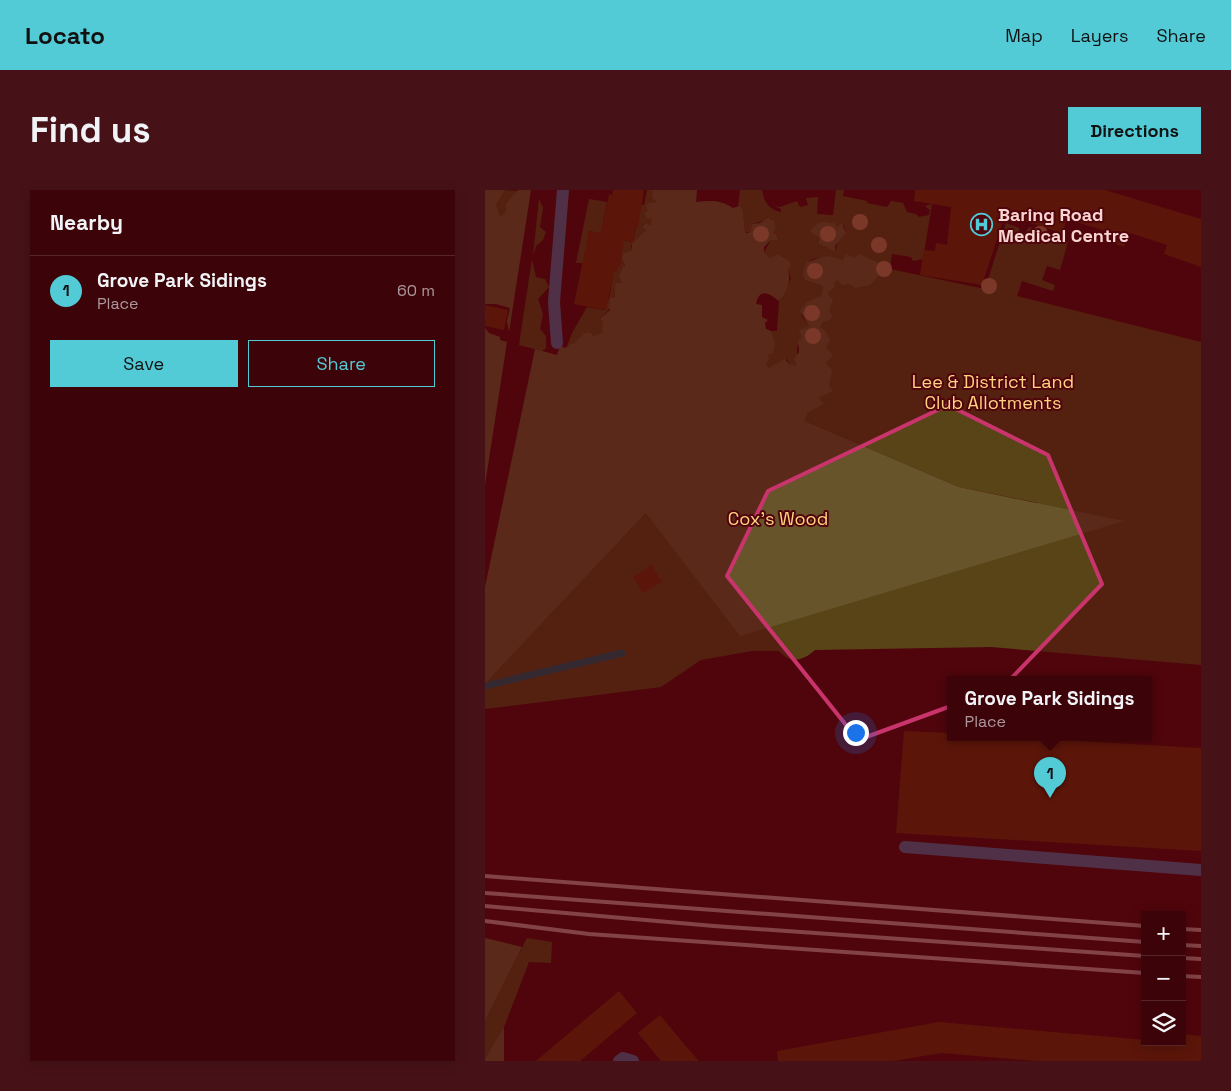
<!DOCTYPE html>
<html lang="en">
<head>
<meta charset="utf-8">
<style>
	body { margin:0; font-family:"Space Grotesk",sans-serif; background:#471217; color:#f1f3f6 }
	.controls { position:absolute; right:15px; bottom:15px; display:grid; overflow:hidden; border-radius:0px; box-shadow:0 2px 12px #0003 }
	.controls button { width:45px; height:45px; display:grid; place-items:center; padding:0; border:0; border-bottom:1px solid #55252a; background:#3c0409; color:#f1f3f6; font:25px sans-serif }
	.you { position:absolute; left:370px; top:542px; width:18px; height:18px; margin:-12px; border:4px solid #fff; border-radius:50%; background:#1a73e8; box-shadow:0 0 0 8px #1a73e833 }
	.badge { display:grid; place-items:center; width:32px; height:32px; border-radius:50%; background:#52cbd7; color:#111; font-size:16px; font-weight:700 }
	.pin { position:absolute; translate:-50% -41px; filter:drop-shadow(0 1px 2px #0008) }
	.pin::after { content:''; position:absolute; top:26px; width:18px; height:15px; background:inherit; clip-path:polygon(0 0,100% 0,50% 100%) }
	.popup { position:absolute; left:462px; top:486px; width:205px; height:65px; box-sizing:border-box; display:grid; place-content:center; border-radius:0px; background:#3c0409; filter:drop-shadow(0 1px 4px #0005); font-size:16px; white-space:nowrap; color:#ac989c }
	.popup b { font-size:19px; color:#f1f3f6 }
	.popup::after { content:''; position:absolute; left:50%; top:100%; margin-left:-10px; border:10px solid transparent; border-top-color:#3c0409 }
	.list { margin:0; padding:0; list-style:none }
	h2 { display:flex; justify-content:space-between; align-items:center; height:65px; margin:0; padding:0 20px; font-size:21px }
	h2 small { font-size:16px; font-weight:400; color:#ac989c }
	.list li { display:grid; grid-template-columns:32px 1fr auto; gap:15px; align-items:center; box-sizing:border-box; height:70px; padding:0 20px; border-top:1px solid #55252a }
	.list b { display:block; font-size:19px; white-space:nowrap }
	.list p { margin:0; font-size:16px; white-space:nowrap; color:#ac989c }
	.list em { font-size:16px; font-style:normal; color:#ac989c }
	.actions { display:flex; gap:10px; padding:15px 20px }
	.actions a { flex:1; padding:11px 0; border:1px solid #52cbd7; border-radius:0px; text-align:center; font-size:18px; color:#52cbd7 }
	.actions .main { background:#52cbd7; color:#111 }
	.icon { flex:none; width:28px; height:28px; fill:none; stroke:currentColor; stroke-width:2; stroke-linecap:round; stroke-linejoin:round }
	.map { position:relative; flex:none; width:716px; height:871px; overflow:hidden; border-radius:0px }
	header { display:flex; align-items:center; gap:30px; box-sizing:border-box; height:70px; padding:0 25px; background:#52cbd7; color:#111 }
	header strong { font-size:24px }
	nav { display:flex; gap:28px; margin-inline-start:auto; font-size:18px }
	.intro { display:flex; align-items:center; justify-content:space-between; box-sizing:border-box; height:120px; padding:0 30px }
	h1 { margin:0; font-size:35px }
	.button { padding:12px 22px; border-radius:0px; background:#52cbd7; color:#111; font-size:18px; font-weight:700 }
	main { display:flex; gap:30px; padding:0 30px }
	aside { flex:1; background:#3c0409; border-radius:0px; box-shadow:0 2px 12px #0003 }
	.map>svg:first-child { display:block }
	.green { fill:#594417; fill-rule:evenodd }
	.forest { fill:#68542b }
	.lines { fill:none; stroke-linecap:round; stroke-linejoin:round }
	.stream { stroke:#12555b; stroke-width:7 }
	.building { fill:#6b2805 }
	.service { stroke:#50658f; stroke-width:12 }
	.minor { stroke:#50658f; stroke-width:12 }
	.rail { stroke:#be8c8d; stroke-width:4 }
	.tree { fill:#b0774c }
	.marked { fill:none; stroke:#ca346d; stroke-width:4; stroke-linejoin:round }
	.labels { text-anchor:middle; stroke-width:4; stroke-linejoin:round; paint-order:stroke }
	.poi-label { font-size:18px; font-weight:bold; fill:#f9d4d1; stroke:#50050c; text-anchor:start }
	.park-label { font-size:18px; fill:#ffd480; stroke:#50050c }
</style>
</head>
<body>
<header>
<strong>Locato</strong>
<nav><a>Map</a><a>Layers</a><a>Share</a></nav>
</header>
<div class="intro"><h1>Find us</h1><a class="button">Directions</a></div>
<main>
<aside>
<h2>Nearby<small></small></h2>
<ul class="list">
<li><span class="badge">1</span><div><b>Grove Park Sidings</b><p>Place</p></div><em>60 m</em></li>
</ul>
<div class="actions"><a class="main">Save</a><a>Share</a></div>
</aside>
<div class="map">
<svg width="716" height="871" viewBox="0 0 716 871">
	<rect width="100%" height="100%" fill="#50050c"/>
	<!-- green -->
	<path class="green" d="M 20,0 L 33,1 L 21,18 L 22,22 L 14,28 L 11,15 Z
		M 162,0 L 168,0 L 168,8 L 171,10 L 161,27 L 167,29 L 165,35 L 161,33 L 157,35 L 161,40 L 146,56 L 147,60 L 141,63 L 137,69 L 140,77 L 138,93 L 130,98 C 131,111 124,121 115,129 L 118,133 L 118,143 L 108,146 L 102,142 L 98,143 L 98,147 L 94,147 L 89,154 L 81,159 L 87,143 L 102,117 L 120,120 L 125,105 L 128,82 L 131,82 L 132,77 L 135,77 L 137,50 L 148,52 L 155,14 L 159,15 Z
		M 255,0 L 277,0 C 279,12 284,20 296,22 L 296,19 L 290,16 L 295,17 L 312,11 L 315,17 L 323,15 L 321,8 L 333,7 L 332,24 L 348,25 L 351,0 L 359,0 L 358,6 L 382,11 L 382,13 L 402,17 L 406,11 L 418,13 L 422,22 L 431,24 L 434,27 L 444,25 L 445,20 L 440,16 L 447,14 L 438,69 L 428,71 L 426,67 L 407,64 L 405,79 L 500,99 L 521,33 L 534,38 L 534,41 L 540,43 L 544,37 L 553,39 L 550,49 L 555,52 L 561,50 L 562,45 L 565,45 L 564,50 L 570,52 L 572,49 L 583,52 L 575,80 L 562,76 L 557,90 L 570,95 L 568,101 L 537,91 L 532,106 L 716,152 L 716,475 L 506,457 L 330,460 C 318,471 305,474 294,461 L 267,461 L 216,470 L 176,497 L 0,519 L 0,494 L 161,323 L 553,313 L 474,297 L 320,231 L 344,68 L 328,69 L 322,72 L 320,90 L 338,96 L 336,106 L 325,112 L 316,125 L 324,136 L 316,143 L 318,148 L 312,157 L 312,177 L 304,174 L 302,169 L 283,178 L 280,174 L 283,170 L 283,165 L 288,160 L 286,141 L 292,141 L 294,111 L 301,100 L 306,88 L 303,79 L 304,72 L 295,65 L 285,68 L 279,62 L 286,50 L 293,49 L 291,44 L 288,43 L 291,39 L 286,29 L 267,34 L 265,42 L 260,42 L 258,21 L 253,16 ZM 346,32 L 352,37 L 359,35 L 361,43 L 355,47 L 350,61 L 347,58 L 340,57 L 328,39 Z
		M 54,9 L 58,18 L 55,37 L 61,42 L 58,50 L 51,56 L 48,66 Z
		M 104,9 L 122,12 L 116,43 L 104,41 L 99,73 L 91,73 Z
		M 47,69 L 51,87 L 60,89 L 64,97 L 53,109 L 58,124 L 55,139 L 61,146 L 61,158 L 57,161 L 34,155 Z
		M 42,748 L 67,752 L 66,773 L 44,772 L 19,837 L 0,871 L 0,831 Z"/>
	<!-- forest -->
	<path class="forest" d="M 0,0 L 20,0 L 11,15 L 15,27 L 21,22 L 21,14 L 33,0 L 46,0 L 24,142 L 22,131 L 25,118 L 11,114 L 0,114 Z
		M 168,0 L 212,0 L 211,12 C 227,11 233,9 248,18 L 255,16 L 258,21 L 260,42 L 262,43 L 265,42 L 267,34 L 275,33 L 283,28 L 289,31 L 291,39 L 288,43 L 291,44 L 293,50 L 286,50 L 279,57 L 279,62 L 285,68 L 293,64 L 305,72 L 306,76 L 303,79 C 306,92 303,100 294,111 C 287,106 275,95 271,114 L 277,115 L 277,127 L 283,130 L 280,133 L 281,139 L 286,141 L 290,154 L 288,163 L 283,165 L 284,169 L 281,174 L 283,178 L 300,169 L 304,174 L 312,176 L 309,169 L 314,162 L 313,151 L 317,148 L 314,140 L 324,136 L 315,121 L 322,112 L 336,106 L 338,96 L 320,90 L 318,82 L 322,72 L 342,66 L 358,70 L 361,64 L 369,68 L 374,64 L 392,72 L 394,85 L 385,95 L 370,98 L 365,94 L 357,95 L 353,90 L 348,93 L 350,96 L 342,104 L 348,110 L 344,120 L 347,126 L 345,130 L 337,132 L 335,138 L 340,140 L 345,151 L 341,157 L 348,166 L 340,173 L 347,180 L 344,197 L 348,201 L 334,208 L 339,214 L 322,223 L 320,231 L 474,297 L 639,331 L 255,446 L 161,323 L 0,494 L 0,397 L 50,159 L 72,165 L 75,156 L 81,158 L 85,154 L 89,154 L 94,147 L 98,146 L 98,143 L 104,142 L 108,146 L 117,143 L 118,133 L 115,129 L 125,120 L 123,115 L 126,113 L 124,109 L 130,107 L 130,96 L 132,93 L 137,93 L 134,86 L 138,77 L 140,76 L 137,69 L 138,64 L 147,60 L 147,54 L 161,40 L 157,36 L 161,33 L 165,35 L 167,29 L 162,28 L 159,23 L 163,21 L 161,16 L 164,13 L 171,12 L 167,7 Z
		M 339,32 L 349,33 L 352,37 L 357,33 L 361,43 L 350,56 L 350,61 L 334,54 L 334,48 L 325,41 L 333,33 Z
		M 0,138 L 4,143 L 15,147 L 15,150 L 22,152 L 0,295 Z
		M 0,748 L 37,757 L 0,831 Z
		M 19,837 L 19,871 L 0,871 L 0,869 Z"/>
	<g class="lines">
		<!-- stream -->
		<path class="stream" d="M 0,496 L 137,463"/>
	</g>
	<!-- building -->
	<path class="building" d="M 128,0 L 159,0 L 153,38 L 150,37 L 148,52 L 139,50 L 135,77 L 132,77 L 131,82 L 129,82 L 121,120 L 89,114 L 104,41 L 116,43 L 124,4 L 127,5 Z
		M 430,0 L 620,0 L 716,29 L 716,77 L 679,64 L 682,55 L 645,43 L 639,57 L 617,49 L 620,41 L 582,29 L 577,43 L 520,25 L 497,95 L 435,85 L 439,60 L 450,61 L 451,53 L 462,55 L 466,17 L 429,11 Z
		M 0,115 L 23,120 L 19,140 L 0,136 Z
		M 167,375 L 177,392 L 158,403 L 148,387 Z
		M 419,541 L 466,543 L 466,547 L 522,547 L 716,558 L 716,661 L 411,643 Z
		M 134,801 L 152,823 L 95,871 L 51,871 Z
		M 175,825 L 199,854 L 214,871 L 176,871 L 153,843 Z
		M 454,832 L 660,850 L 660,852 L 697,852 L 697,844 L 716,846 L 716,871 L 552,871 L 456,863 L 409,871 L 293,871 L 292,861 Z"/>
	<g class="lines">
		<!-- service -->
		<path class="service" d="M 420,657 L 716,680"/>
		<!-- minor -->
		<path class="minor" d="M 72,153 L 69,112 L 78,0
			M 134,871 L 138,868 L 148,871"/>
		<!-- rail -->
		<path class="rail" d="M 0,686 L 660,736
			M 0,703 L 660,752
			M 0,716 L 229,736 L 660,766
			M 0,731 L 104,744 L 660,783
			M 697,739 L 716,740
			M 697,755 L 716,756
			M 697,768 L 716,769
			M 697,786 L 716,787"/>
	</g>
	<!-- trees -->
	<g class="tree">
		<circle cx="375" cy="32" r="8"/>
		<circle cx="276" cy="44" r="8"/>
		<circle cx="343" cy="44" r="8"/>
		<circle cx="555" cy="44" r="8"/>
		<circle cx="394" cy="55" r="8"/>
		<circle cx="399" cy="79" r="8"/>
		<circle cx="330" cy="81" r="8"/>
		<circle cx="504" cy="96" r="8"/>
		<circle cx="327" cy="123" r="8"/>
		<circle cx="328" cy="146" r="8"/>
	</g>
	<!-- marked area -->
	<path d="M0 0H716V871H0ZM 463,215 L 563,265 L 617,394 L 518,497 L 373,550 L 242,386 L 283,301 Z" fill="#50050c" fill-opacity=".55" fill-rule="evenodd"/>
	<path class="marked" d="M 463,215 L 563,265 L 617,394 L 518,497 L 373,550 L 242,386 L 283,301 Z"/>
	<!-- icons -->
	<defs>
		<symbol id="hospital-ring" viewBox="-11 -11 22 22"><circle r="9.5" fill="#50050c" stroke="#52cbd7" stroke-width="1.5"/><path d="M-5-5h3v3.5h4V-5h3V5h-3V1.5h-4V5h-3Z" fill="#52cbd7"/></symbol>
	</defs>
	<g fill-rule="evenodd">
		<use href="#hospital-ring" x="484" y="22" width="25" height="25"/>
	</g>
	<g class="labels">
		<!-- poi labels -->
		<g class="poi-label">
			<text x="513" y="31">Baring Road<tspan x="513" dy="21">Medical Centre</tspan></text>
		</g>
		<!-- park labels -->
		<g class="park-label">
			<text x="508" y="198">Lee &amp; District Land<tspan x="508" dy="21">Club Allotments</tspan></text>
			<text x="293" y="335">Cox's Wood</text>
		</g>
	</g>
</svg>
<div class="controls">
<button>+</button>
<button>−</button>
<button><svg class="icon" aria-label="layers" viewBox="0 0 24 24"><path d="M12 4l9 5-9 5-9-5zM3 14l9 5 9-5"/></svg></button>
</div>
<div class="you"></div>
<div class="pin badge" style="left:565px;top:608px">1</div>
<div class="popup"><b>Grove Park Sidings</b>Place</div>
</div>
</main>
</body>
</html>
